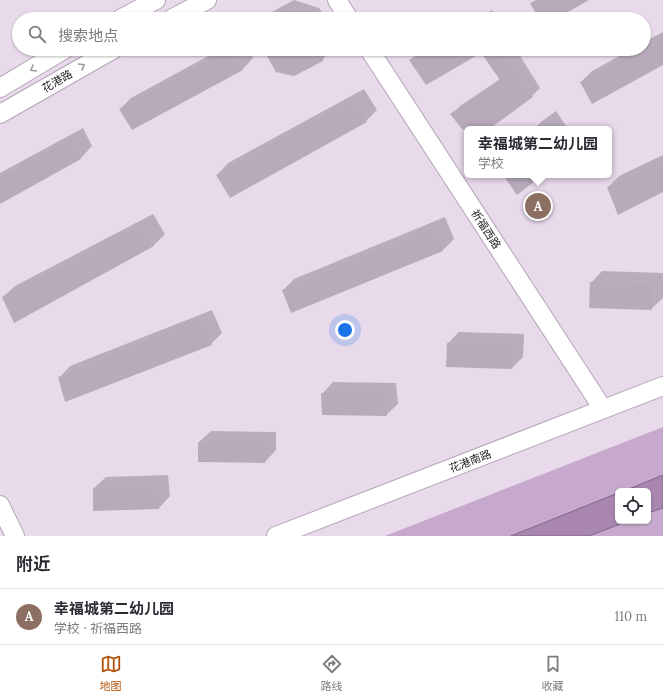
<!DOCTYPE html>
<html lang="zh">
<head>
<meta charset="utf-8">
<style>
	body { margin:0; font-family:Lora,"Noto Sans SC",serif; background:#f7f7f7; color:#2b2b33 }
	.controls { position:absolute; right:12px; bottom:12px; display:grid; overflow:hidden; border-radius:6px; box-shadow:0 1px 3px #0004 }
	.controls button { width:36px; height:36px; display:grid; place-items:center; padding:0; border:0; border-bottom:1px solid #e1e1e2; background:#fff; color:#2b2b33; font:20px sans-serif }
	.you { position:absolute; left:345px; top:330px; width:14px; height:14px; margin:-10px; border:3px solid #fff; border-radius:50%; background:#1a73e8; box-shadow:0 0 0 6px #1a73e833 }
	.badge { display:grid; place-items:center; width:26px; height:26px; border-radius:50%; background:#b45309; color:#fff; font-size:13px; font-weight:700 }
	.pin { position:absolute; translate:-50% -50%; border:2px solid #fff; box-shadow:0 1px 4px #0006 }
	.popup { position:absolute; left:464px; top:126px; width:148px; height:52px; box-sizing:border-box; display:grid; place-content:center; border-radius:6px; background:#fff; filter:drop-shadow(0 1px 3px #0005); font-size:13px; white-space:nowrap; color:#7c7c81 }
	.popup b { font-size:15px; color:#2b2b33 }
	.popup::after { content:''; position:absolute; left:50%; top:100%; margin-left:-8px; border:8px solid transparent; border-top-color:#fff }
	.list { margin:0; padding:0; list-style:none }
	h2 { display:flex; justify-content:space-between; align-items:center; height:52px; margin:0; padding:0 16px; font-size:17px }
	h2 small { font-size:13px; font-weight:400; color:#7c7c81 }
	.list li { display:grid; grid-template-columns:26px 1fr auto; gap:12px; align-items:center; box-sizing:border-box; height:56px; padding:0 16px; border-top:1px solid #e1e1e2 }
	.list b { display:block; font-size:15px; white-space:nowrap }
	.list p { margin:0; font-size:13px; white-space:nowrap; color:#7c7c81 }
	.list em { font-size:13px; font-style:normal; color:#7c7c81 }
	.icon { flex:none; width:22px; height:22px; fill:none; stroke:currentColor; stroke-width:2; stroke-linecap:round; stroke-linejoin:round }
	.map { position:relative; flex:none; width:663px; height:536px; overflow:hidden }
	.search { position:absolute; background:#fff; box-shadow:0 1px 3px #0004; left:12px; right:12px; top:12px; height:44px; display:flex; align-items:center; gap:10px; box-sizing:border-box; padding:0 14px; border-radius:22px; color:#7c7c81; font-size:15px }
	.sheet { height:108px; background:#fff }
	nav { display:flex; justify-content:space-around; align-items:center; box-sizing:border-box; height:56px; border-top:1px solid #e1e1e2; background:#fff; font-size:11px; color:#7c7c81 }
	nav a { display:grid; justify-items:center; gap:2px }
	nav .on { color:#b45309 }
	.map>svg:first-child { display:block }
	.green { fill:#c6a9cc; fill-rule:evenodd }
	.water { fill:#a886b0; stroke:#806686 }
	.shadow { fill:#0003 }
	.building { fill:#b8aabb }
	.lines { fill:none; stroke-linecap:round; stroke-linejoin:round }
	.minor-casing { stroke:#b4a5b7; stroke-width:20 }
	.minor { stroke:#fff; stroke-width:18 }
	.oneway { stroke:#9c999c }
	.labels { text-anchor:middle; stroke-width:3; stroke-linejoin:round; paint-order:stroke }
	.street-label { font-size:11px; fill:#221c23; stroke:#fff }
</style>
</head>
<body>
<div class="map">
<svg width="663" height="536" viewBox="0 0 663 536">
	<rect width="100%" height="100%" fill="#e8d9eb"/>
	<!-- green -->
	<path class="green" d="M 663,427 L 663,536 L 385,536 L 408,527 ZM 618,491 L 648,491 L 648,521 L 618,521 Z"/>
	<!-- water -->
	<path class="water" d="M 663,475 L 663,508 L 648,513 L 648,491 L 624,491 Z
		M 618,493 L 618,521 L 628,521 L 589,536 L 511,536 Z"/>
	<!-- shadow -->
	<path class="shadow" d="M 294,0 L 319,8 L 327,19 L 259,19 Z
		M 492,10 L 497,19 L 476,19 Z
		M 663,32 L 663,64 L 581,82 L 592,71 L 632,49 L 644,49 L 644,42 Z
		M 221,49 L 247,49 L 253,58 L 242,70 L 120,109 L 131,98 Z
		M 264,49 L 331,49 L 322,60 Z
		M 424,49 L 516,49 L 540,88 L 532,96 L 487,129 L 467,129 L 467,134 L 452,114 L 460,106 L 500,79 L 482,51 L 410,60 Z
		M 364,89 L 377,110 L 366,121 L 217,175 L 228,163 Z
		M 556,111 L 568,129 L 534,129 L 541,122 Z
		M 83,128 L 92,146 L 81,158 L 0,202 L 0,173 Z
		M 663,155 L 663,191 L 608,187 L 619,176 Z
		M 153,214 L 165,234 L 154,245 L 3,297 L 15,286 Z
		M 445,217 L 454,239 L 443,250 L 292,312 L 283,290 L 294,279 Z
		M 602,271 L 663,273 L 663,298 L 651,309 L 591,283 Z
		M 212,310 L 222,333 L 211,344 L 59,378 L 70,366 Z
		M 459,332 L 524,334 L 523,357 L 512,368 L 448,343 Z
		M 333,382 L 396,383 L 398,404 L 386,415 L 322,394 Z
		M 211,431 L 276,432 L 276,450 L 265,462 L 199,442 Z
		M 168,475 L 170,496 L 159,508 L 94,488 L 106,477 Z"/>
	<!-- building -->
	<path class="building" d="M 536,0 L 589,0 L 556,19 L 539,19 L 530,3 Z
		M 285,8 L 314,17 L 313,19 L 264,19 Z
		M 663,36 L 663,65 L 592,104 L 580,82 L 639,49 L 644,49 L 644,46 Z
		M 228,49 L 243,70 L 132,130 L 119,109 Z
		M 263,49 L 325,49 L 323,61 L 294,76 L 276,72 Z
		M 428,49 L 503,49 L 533,97 L 489,129 L 462,129 L 450,114 L 500,80 L 481,53 L 426,85 L 409,60 Z
		M 352,100 L 367,122 L 230,198 L 216,175 Z
		M 71,139 L 81,159 L 0,204 L 0,177 Z
		M 663,160 L 663,192 L 618,215 L 607,187 Z
		M 503,175 L 543,175 L 517,195 Z
		M 141,225 L 154,246 L 14,323 L 2,297 Z
		M 434,228 L 443,251 L 291,313 L 282,290 Z
		M 590,282 L 653,284 L 652,310 L 589,308 Z
		M 201,320 L 212,345 L 65,402 L 58,377 Z
		M 447,343 L 513,345 L 512,369 L 446,367 Z
		M 321,393 L 385,394 L 387,416 L 322,415 Z
		M 198,442 L 265,442 L 265,463 L 198,462 Z
		M 157,486 L 159,509 L 93,511 L 93,488 Z"/>
	<g class="lines">
		<defs>
			<path id="minor" d="M 337,0 L 349,19
				M 120,19 L 156,0
				M 171,19 L 207,0
				M 369,49 L 603,409
				M 0,88 L 65,49
				M 0,114 L 114,49
				M 0,505 L 15,536
				M 276,536 L 663,386"/>
		</defs>
		<!-- minor casing -->
		<use href="#minor" class="minor-casing"/>
		<!-- minor -->
		<use href="#minor" class="minor"/>
	</g>
	<!-- one-way arrows -->
	<defs><path id="oneway-chevron" d="M-2-3.5L2.5 0L-2 3.5" fill="none" stroke-width="1.6" stroke-linecap="round" stroke-linejoin="round"/></defs>
	<g class="oneway">
		<use href="#oneway-chevron" transform="translate(82 66) rotate(-30)"/>
		<use href="#oneway-chevron" transform="translate(33 69) rotate(149)"/>
	</g>
	<g class="labels">
		<!-- street labels -->
		<g class="street-label">
			<text transform="translate(57 81) rotate(-30)" y="4">花港路</text>
			<text transform="translate(486 229) rotate(57)" y="4">祈福西路</text>
			<text transform="translate(470 461) rotate(-21)" y="4">花港南路</text>
		</g>
	</g>
</svg>
<div class="controls">
<button><svg class="icon" aria-label="locate" viewBox="0 0 24 24"><circle cx="12" cy="12" r="6"/><path d="M12 2v4M12 18v4M2 12h4M18 12h4"/></svg></button>
</div>
<div class="you"></div>
<div class="pin badge" style="left:538px;top:206px;background:#8d6e63">A</div>
<div class="popup"><b>幸福城第二幼儿园</b>学校</div>
<div class="search"><svg class="icon" aria-label="search" viewBox="0 0 24 24"><circle cx="10" cy="10" r="6"/><path d="M15 15l6 6"/></svg>搜索地点</div>
</div>
<section class="sheet">
<h2>附近<small></small></h2>
<ul class="list">
<li><span class="badge" style="background:#8d6e63">A</span><div><b>幸福城第二幼儿园</b><p>学校 · 祈福西路</p></div><em>110 m</em></li>
</ul>
</section>
<nav>
<a class="on"><svg class="icon" aria-label="map" viewBox="0 0 24 24"><path d="M3 6l6-2 6 2 6-2v14l-6 2-6-2-6 2zM9 4v14M15 6v14"/></svg>地图</a>
<a><svg class="icon" aria-label="directions" viewBox="0 0 24 24"><path d="M12 3l9 9-9 9-9-9zM9 14v-3h6M13 9l2 2-2 2"/></svg>路线</a>
<a><svg class="icon" aria-label="saved" viewBox="0 0 24 24"><path d="M7 4h10v16l-5-4-5 4z"/></svg>收藏</a>
</nav>
</body>
</html>
